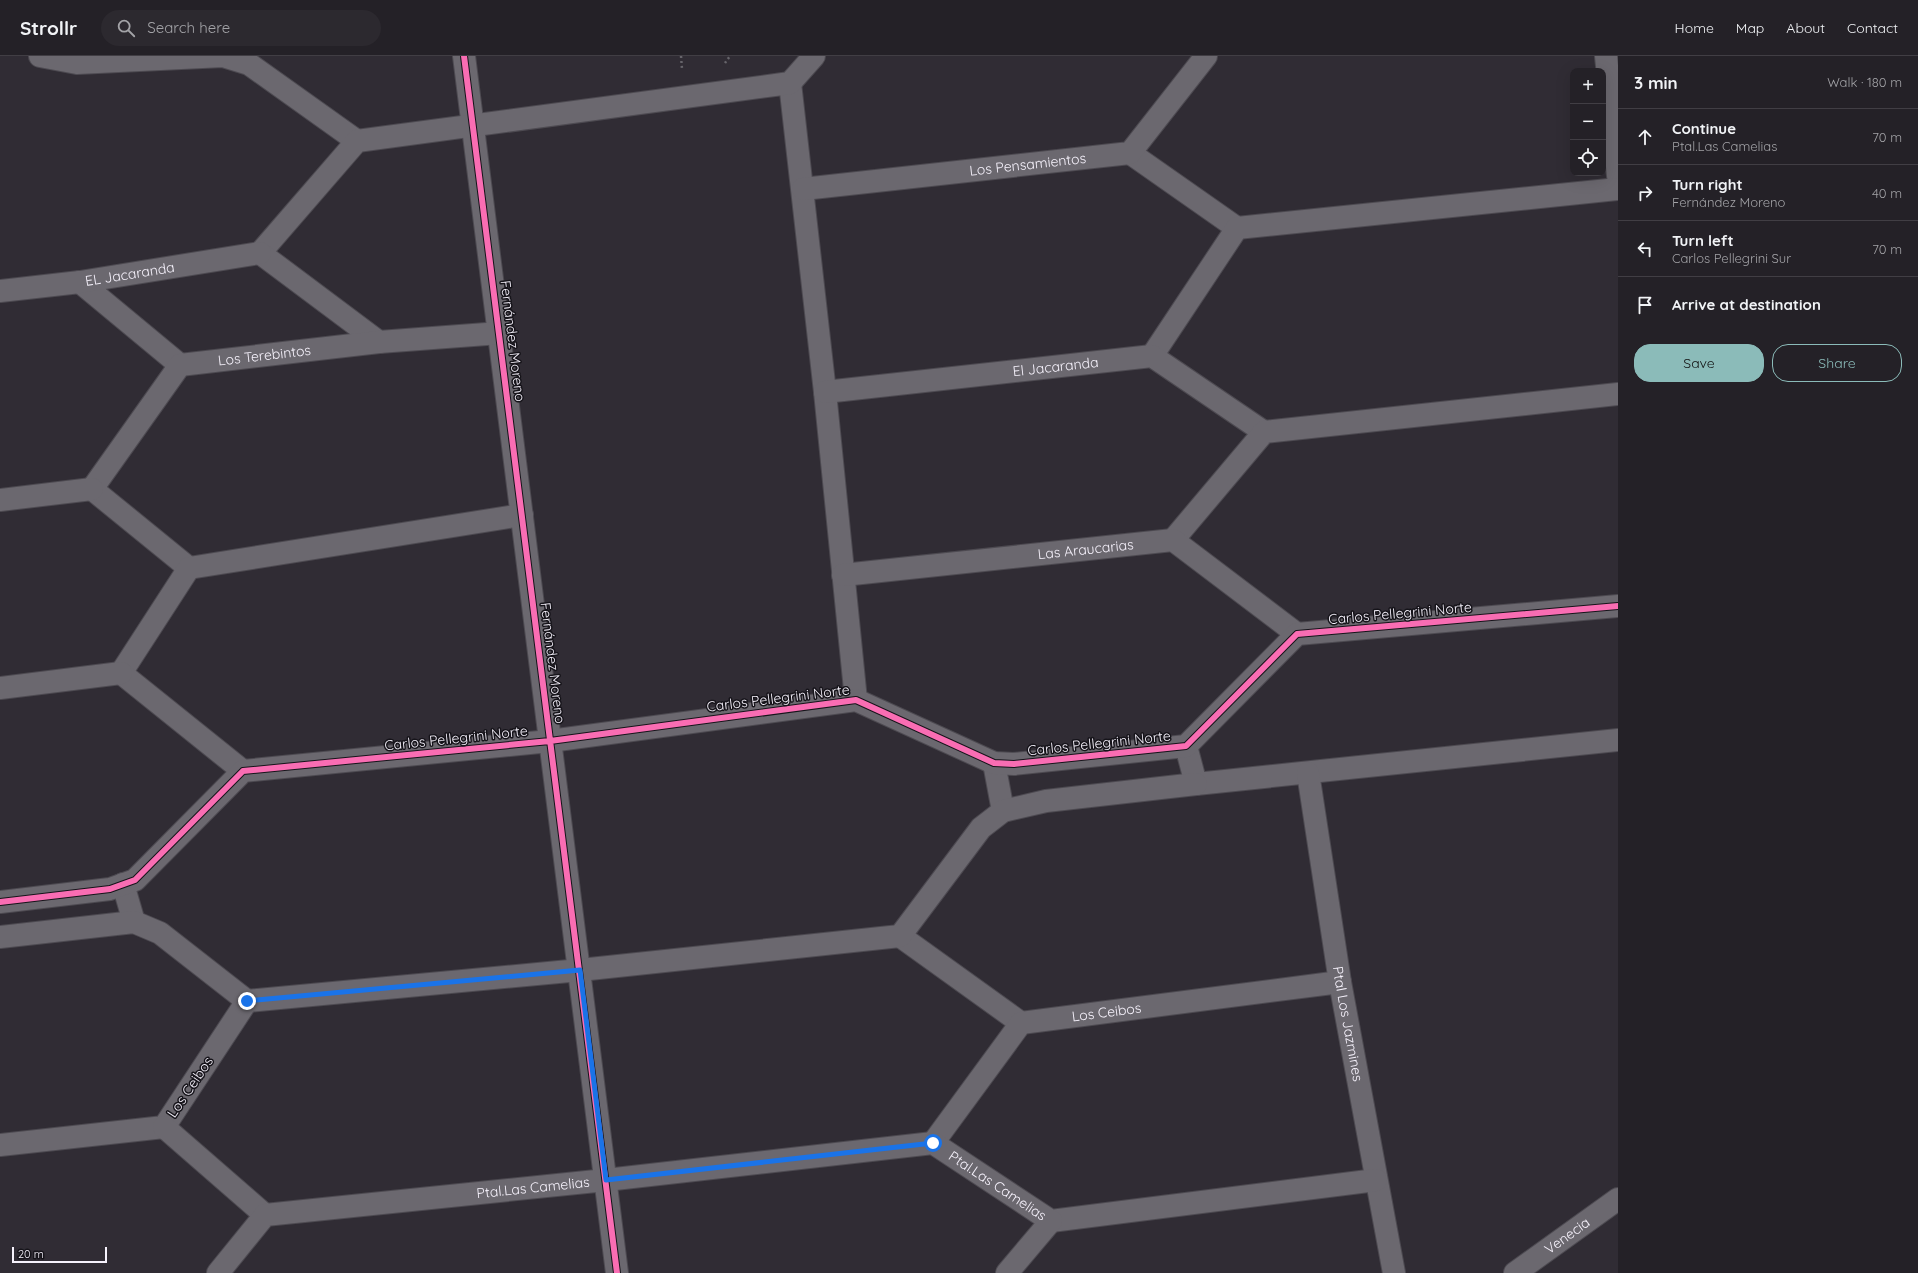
<!DOCTYPE html>
<html lang="en">
<head>
<meta charset="utf-8">
<style>
	body { margin:0; font-family:Quicksand,sans-serif; background:#2c292f; color:#f1f3f6 }
	.controls { position:absolute; right:12px; top:12px; display:grid; overflow:hidden; border-radius:8px; box-shadow:0 4px 16px #0002 }
	.controls button { width:36px; height:36px; display:grid; place-items:center; padding:0; border:0; border-bottom:1px solid #413e44; background:#242127; color:#f1f3f6; font:20px sans-serif }
	.scale { position:absolute; left:12px; bottom:10px; width:95px; box-sizing:border-box; padding-left:4px; border:2px solid #f6f2fc; border-top:0; font-size:11px; line-height:14px; white-space:nowrap; color:#f6f2fc; -webkit-text-stroke:3px #16141a; paint-order:stroke }
	.stop { position:absolute; width:12px; height:12px; margin:-9px; border:3px solid #1a73e8; border-radius:50%; background:#fff }
	.stop.end { background:#1a73e8; border-color:#fff; box-shadow:0 1px 4px #0008 }
	.list { margin:0; padding:0; list-style:none }
	h2 { display:flex; justify-content:space-between; align-items:center; height:52px; margin:0; padding:0 16px; font-size:17px }
	h2 small { font-size:13px; font-weight:400; color:#a3a3a7 }
	.list li { display:grid; grid-template-columns:26px 1fr auto; gap:12px; align-items:center; box-sizing:border-box; height:56px; padding:0 16px; border-top:1px solid #413e44 }
	.list b { display:block; font-size:15px; white-space:nowrap }
	.list p { margin:0; font-size:13px; white-space:nowrap; color:#a3a3a7 }
	.list em { font-size:13px; font-style:normal; color:#a3a3a7 }
	.actions { display:flex; gap:8px; padding:12px 16px }
	.actions a { flex:1; padding:9px 0; border:1px solid #8bbbb9; border-radius:16px; text-align:center; font-size:14px; color:#8bbbb9 }
	.actions .main { background:#8bbbb9; color:#111 }
	.icon { flex:none; width:22px; height:22px; fill:none; stroke:currentColor; stroke-width:2; stroke-linecap:round; stroke-linejoin:round }
	.map { position:relative; flex:none; width:1618px; height:1217px; overflow:hidden }
	header { display:flex; align-items:center; gap:24px; box-sizing:border-box; height:56px; padding:0 20px; background:#242127; border-bottom:1px solid #413e44 }
	header strong { font-size:19px }
	nav { display:flex; gap:22px; margin-inline-start:auto; font-size:14px }
	.search { width:280px; height:36px; background:#2c292f; display:flex; align-items:center; gap:10px; box-sizing:border-box; padding:0 14px; border-radius:22px; color:#a3a3a7; font-size:15px }
	main { display:flex }
	aside { flex:1; background:#242127 }
	.map>svg:first-child { display:block }
	.lines { fill:none; stroke-linecap:round; stroke-linejoin:round }
	.street-casing { stroke:#4d4a51; stroke-width:24 }
	.path { stroke:#67656b; stroke-width:2.5; stroke-dasharray:2 3; stroke-linecap:butt }
	.street { stroke:#6b686f; stroke-width:22 }
	.cycleway-casing { stroke:#16141a; stroke-width:8 }
	.cycleway { stroke:#f96db3; stroke-width:6 }
	.route { stroke:#1a73e8; stroke-width:5 }
	.labels { text-anchor:middle; stroke-width:3; stroke-linejoin:round; paint-order:stroke }
	.street-label { font-size:14px; fill:#f6f2fc; stroke:#16141a }
</style>
</head>
<body>
<header>
<strong>Strollr</strong>
<div class="search"><svg class="icon" aria-label="search" viewBox="0 0 24 24"><circle cx="10" cy="10" r="6"/><path d="M15 15l6 6"/></svg>Search here</div>
<nav><a>Home</a><a>Map</a><a>About</a><a>Contact</a></nav>
</header>
<main>
<div class="map">
<svg width="1618" height="1217" viewBox="0 0 1618 1217">
	<rect width="100%" height="100%" fill="#302c34"/>
	<g class="lines">
		<defs>
			<g id="street">
				<path d="M 40,0 L 77,7 L 223,0 L 249,8 L 357,85"/>
				<path d="M 464,0 L 617,1217"/>
				<path d="M 1606,0 L 1618,120"/>
				<path d="M 790,27 L 825,336 L 856,644"/>
				<path d="M 1130,97 L 1237,172"/>
				<path id="s1" d="M 803,133 L 1130,97 L 1206,0"/>
				<path d="M 260,197 L 357,85 L 790,27 L 814,0"/>
				<path d="M 260,197 L 379,286"/>
				<path d="M 80,226 L 180,309"/>
				<path id="s2" d="M 0,235 L 80,226 L 260,197"/>
				<path d="M 1152,300 L 1237,172 L 1618,133"/>
				<path id="s3" d="M 825,336 L 1152,300 L 1264,376"/>
				<path id="s4" d="M 92,433 L 180,309 L 379,286 L 500,277"/>
				<path d="M 92,433 L 189,512"/>
				<path d="M 0,444 L 92,433"/>
				<path d="M 1173,484 L 1264,376 L 1618,338"/>
				<path id="s5" d="M 843,519 L 1173,484 L 1297,578"/>
				<path d="M 121,617 L 189,512 L 522,459"/>
				<path d="M 121,617 L 243,715"/>
				<path d="M 0,632 L 121,617"/>
				<path d="M 1186,690 L 1196,728 L 1618,684"/>
				<path d="M 994,707 L 1003,755"/>
				<path id="s6" d="M 1308,717 L 1340,926 L 1394,1217"/>
				<path d="M 123,828 L 134,866"/>
				<path d="M 0,846 L 110,833 L 135,824 L 243,715 L 550,685 L 856,644 L 994,707 L 1014,708 L 1186,690 L 1297,578 L 1618,550"/>
				<path d="M 900,880 L 1021,967"/>
				<path d="M 0,881 L 134,866 L 160,877 L 247,945 L 164,1071 L 0,1089"/>
				<path d="M 247,945 L 580,914 L 900,880 L 981,772 L 1003,755 L 1046,745 L 1196,728"/>
				<path d="M 164,1071 L 265,1159"/>
				<path id="s7" d="M 933,1087 L 1021,967 L 1340,926"/>
				<path id="s8" d="M 218,1217 L 265,1159 L 606,1124 L 933,1087 L 1051,1165 L 1376,1124"/>
				<path d="M 1007,1217 L 1051,1165"/>
				<path id="s9" d="M 1515,1217 L 1618,1143"/>
			</g>
		</defs>
		<!-- street casing -->
		<use href="#street" class="street-casing"/>
		<!-- path -->
		<path class="path" d="M 681,0 L 682,13
			M 725,7 L 730,0"/>
		<!-- street -->
		<use href="#street" class="street"/>
		<defs>
			<path id="cycleway" d="M 464,0 L 617,1217
				M 0,846 L 110,833 L 135,824 L 243,715 L 550,685 L 856,644 L 994,707 L 1014,708 L 1186,690 L 1297,578 L 1618,550"/>
		</defs>
		<!-- cycleway casing -->
		<use href="#cycleway" class="cycleway-casing"/>
		<!-- cycleway -->
		<use href="#cycleway" class="cycleway"/>
	</g>
	<g class="lines">
		<!-- route -->
		<path class="route" d="M 247,945 L 580,914 L 606,1124 L 933,1087"/>
	</g>
	<g class="labels">
		<!-- street labels -->
		<g class="street-label">
			<text dy="5" stroke="none"><textPath href="#s1" startOffset="226">Los Pensamientos</textPath></text>
			<text dy="5" stroke="none"><textPath href="#s2" startOffset="131">EL Jacaranda</textPath></text>
			<text transform="translate(513 285) rotate(83)" y="5">Fernández Moreno</text>
			<text dy="5" stroke="none"><textPath href="#s4" startOffset="237">Los Terebintos</textPath></text>
			<text dy="5" stroke="none"><textPath href="#s3" startOffset="232">El Jacaranda</textPath></text>
			<text dy="5" stroke="none"><textPath href="#s5" startOffset="244">Las Araucarias</textPath></text>
			<text transform="translate(1400 557) rotate(-5)" y="5">Carlos Pellegrini Norte</text>
			<text transform="translate(553 607) rotate(83)" y="5">Fernández Moreno</text>
			<text transform="translate(778 642) rotate(-7)" y="5">Carlos Pellegrini Norte</text>
			<text transform="translate(456 682) rotate(-6)" y="5">Carlos Pellegrini Norte</text>
			<text transform="translate(1099 687) rotate(-6)" y="5">Carlos Pellegrini Norte</text>
			<text dy="5" stroke="none"><textPath href="#s7" startOffset="235">Los Ceibos</textPath></text>
			<text dy="5" stroke="none"><textPath href="#s6" startOffset="254">Ptal Los Jazmines</textPath></text>
			<text transform="translate(190 1031) rotate(-56)" y="5">Los Ceibos</text>
			<text dy="5" stroke="none"><textPath href="#s8" startOffset="824">Ptal.Las Camelias</textPath></text>
			<text dy="5" stroke="none"><textPath href="#s8" startOffset="344">Ptal.Las Camelias</textPath></text>
			<text dy="5" stroke="none"><textPath href="#s9" startOffset="64">Venecia</textPath></text>
		</g>
	</g>
</svg>
<div class="controls">
<button>+</button>
<button>−</button>
<button><svg class="icon" aria-label="locate" viewBox="0 0 24 24"><circle cx="12" cy="12" r="6"/><path d="M12 2v4M12 18v4M2 12h4M18 12h4"/></svg></button>
</div>
<div class="scale">20 m</div>
<div class="stop" style="left:933px;top:1087px"></div>
<div class="stop end" style="left:247px;top:945px"></div>
</div>
<aside>
<h2>3 min<small>Walk · 180 m</small></h2>
<ul class="list">
<li><svg class="icon" aria-label="ahead" viewBox="0 0 24 24"><path d="M12 20V5M6 11l6-6 6 6"/></svg><div><b>Continue</b><p>Ptal.Las Camelias</p></div><em>70 m</em></li>
<li><svg class="icon" aria-label="right" viewBox="0 0 24 24"><path d="M7 20v-9h11M14 6l5 5-5 5"/></svg><div><b>Turn right</b><p>Fernández Moreno</p></div><em>40 m</em></li>
<li><svg class="icon" aria-label="left" viewBox="0 0 24 24"><path d="M17 20v-9H6M10 6l-5 5 5 5"/></svg><div><b>Turn left</b><p>Carlos Pellegrini Sur</p></div><em>70 m</em></li>
<li><svg class="icon" aria-label="arrive" viewBox="0 0 24 24"><path d="M6 21V4h12l-3 4 3 4H6"/></svg><div><b>Arrive at destination</b></div></li>
</ul>
<div class="actions"><a class="main">Save</a><a>Share</a></div>
</aside>
</main>
</body>
</html>
